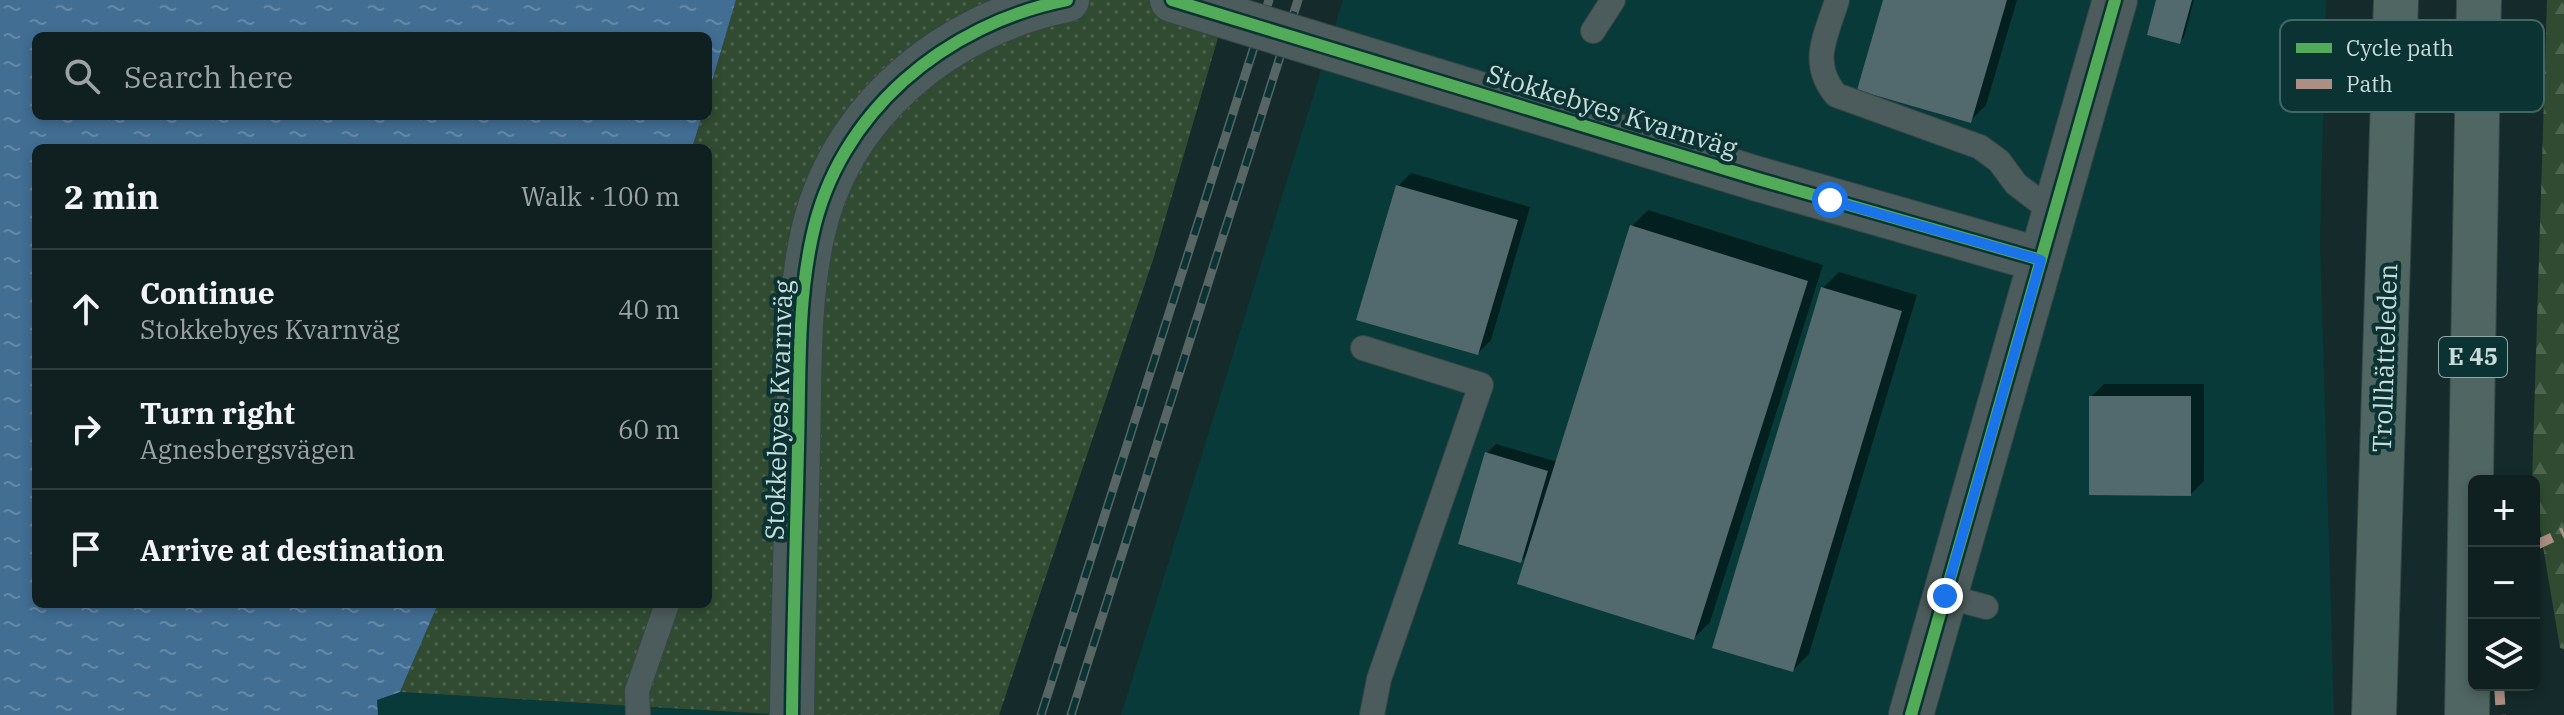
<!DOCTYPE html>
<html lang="en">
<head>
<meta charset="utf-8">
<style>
	body { margin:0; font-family:"IBM Plex Serif",serif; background:#192829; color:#f1f3f6 }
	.controls { position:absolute; right:24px; bottom:24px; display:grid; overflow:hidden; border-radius:12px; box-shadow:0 4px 12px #0003 }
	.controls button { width:72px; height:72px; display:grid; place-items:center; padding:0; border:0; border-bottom:2px solid #303e3e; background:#102020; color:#f1f3f6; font:40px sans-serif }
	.stop { position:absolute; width:24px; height:24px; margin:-18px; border:6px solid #1a73e8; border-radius:50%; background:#fff }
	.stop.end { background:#1a73e8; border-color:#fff; box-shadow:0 2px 8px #0008 }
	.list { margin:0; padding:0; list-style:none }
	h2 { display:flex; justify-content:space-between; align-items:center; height:104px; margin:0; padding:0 32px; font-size:34px }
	h2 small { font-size:26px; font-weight:400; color:#9ca3a5 }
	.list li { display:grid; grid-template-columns:52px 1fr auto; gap:24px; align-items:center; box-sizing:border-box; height:120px; padding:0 32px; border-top:2px solid #303e3e }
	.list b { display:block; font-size:30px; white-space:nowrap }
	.list p { margin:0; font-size:26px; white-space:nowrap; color:#9ca3a5 }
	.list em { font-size:26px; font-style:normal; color:#9ca3a5 }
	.icon { flex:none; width:44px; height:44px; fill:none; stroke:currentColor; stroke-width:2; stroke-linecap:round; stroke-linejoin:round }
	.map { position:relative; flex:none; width:2564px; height:715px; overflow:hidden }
	.search { position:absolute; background:#102020; box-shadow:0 4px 12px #0003; left:32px; top:32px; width:680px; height:88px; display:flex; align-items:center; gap:20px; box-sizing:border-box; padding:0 28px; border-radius:12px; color:#9ca3a5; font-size:30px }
	.panel { position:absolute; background:#102020; box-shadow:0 4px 12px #0003; left:32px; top:144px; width:680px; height:464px; border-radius:12px }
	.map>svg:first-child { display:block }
	.built { fill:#083a3a }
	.grass { fill:url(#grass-dots) }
	.forest { fill:url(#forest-firs) }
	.water { fill:url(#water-ripples) }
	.shadow { fill:#0007 }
	.building { fill:#52696e }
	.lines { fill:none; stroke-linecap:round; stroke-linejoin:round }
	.lane-casing { stroke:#374646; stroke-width:26 }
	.street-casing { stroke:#374646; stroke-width:46 }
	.highway-casing { stroke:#374646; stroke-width:46 }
	.lane { stroke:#4c5b5b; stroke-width:24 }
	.street { stroke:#4c5b5b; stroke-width:44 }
	.highway { stroke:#506662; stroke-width:44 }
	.rail-casing { stroke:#576565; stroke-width:9 }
	.rail { stroke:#0c3333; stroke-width:6; stroke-dasharray:18; stroke-linecap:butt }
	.street-bridge-casing { stroke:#374646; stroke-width:46; stroke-linecap:butt }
	.street-bridge { stroke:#4c5b5b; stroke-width:44 }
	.quiet { stroke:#ac8f84; stroke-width:10; stroke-dasharray:20 10; stroke-linecap:butt }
	.cycleway-casing { stroke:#0c3333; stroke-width:17 }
	.cycleway { stroke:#51ab58; stroke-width:12 }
	.route { stroke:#1a73e8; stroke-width:10 }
	.labels { text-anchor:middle; stroke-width:8; stroke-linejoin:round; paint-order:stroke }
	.shield { fill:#0c3333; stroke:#90a9a9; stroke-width:2 }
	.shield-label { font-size:24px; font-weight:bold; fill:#c8dcdb }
	.street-label { font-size:26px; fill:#c8dcdb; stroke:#0c3333 }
	.key { fill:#0c3333; stroke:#446665; stroke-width:2 }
	.key-label { font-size:22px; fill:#c8dcdb }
</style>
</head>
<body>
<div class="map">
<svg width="2564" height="715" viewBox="0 0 2564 715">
	<defs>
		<pattern id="grass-dots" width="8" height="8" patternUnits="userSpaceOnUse" patternTransform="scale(2)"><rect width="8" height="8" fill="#314b32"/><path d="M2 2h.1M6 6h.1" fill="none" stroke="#4d644f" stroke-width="1.8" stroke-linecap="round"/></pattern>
		<pattern id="forest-firs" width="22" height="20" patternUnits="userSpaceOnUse" patternTransform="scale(2)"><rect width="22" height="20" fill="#314b32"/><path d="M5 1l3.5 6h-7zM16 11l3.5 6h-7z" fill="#4d644f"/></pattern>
		<pattern id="water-ripples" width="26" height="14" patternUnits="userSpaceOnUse" patternTransform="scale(2)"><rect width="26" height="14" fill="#426e94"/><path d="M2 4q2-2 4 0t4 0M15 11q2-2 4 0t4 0" fill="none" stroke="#6489a7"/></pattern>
	</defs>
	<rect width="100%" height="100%" fill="#152a2a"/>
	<!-- built -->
	<path class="built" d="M 1343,0 L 2326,0 L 2320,240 L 2334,715 L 1121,715 Z
		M 400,692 L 786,715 L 378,715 L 377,700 Z"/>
	<!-- grass -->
	<path class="grass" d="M 736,0 L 1229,0 L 1154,257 L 999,715 L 786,715 L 400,692 L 438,604 L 708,604 L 708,148 L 692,148 L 702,116 L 708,116 L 708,95 Z"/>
	<!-- forest -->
	<path class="forest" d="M 2547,0 L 2564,0 L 2564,649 L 2560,648 L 2532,481 Z"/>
	<!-- water -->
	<path class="water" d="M 0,0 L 736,0 L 708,95 L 708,36 L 36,36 L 36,116 L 702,116 L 692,148 L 36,148 L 36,604 L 438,604 L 400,692 L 377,700 L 378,715 L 0,715 Z"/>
	<!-- shadow -->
	<path class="shadow" d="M 1885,0 L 2017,0 L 1986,105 L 1970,121 Z
		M 2158,0 L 2194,0 L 2184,37 L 2179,42 Z
		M 1411,173 L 1530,207 L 1491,340 L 1478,353 L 1398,186 Z
		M 1648,210 L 1823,265 L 1710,622 L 1694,638 L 1529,553 L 1521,561 L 1487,453 L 1496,444 L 1558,462 L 1632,226 Z
		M 1839,272 L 1917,295 L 1809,654 L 1793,670 L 1823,288 Z
		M 2104,384 L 2204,384 L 2204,481 L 2191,494 L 2091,397 Z"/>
	<!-- building -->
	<path class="building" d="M 1883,0 L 2007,0 L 1971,123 L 1857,90 Z
		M 2156,0 L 2192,0 L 2180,44 L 2147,35 Z
		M 1396,185 L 1518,220 L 1478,355 L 1356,320 Z
		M 1630,225 L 1808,281 L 1694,640 L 1517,584 Z
		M 1821,287 L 1902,311 L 1793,672 L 1712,648 Z
		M 2089,396 L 2191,396 L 2191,496 L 2089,495 Z
		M 1485,452 L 1548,471 L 1521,563 L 1458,544 Z"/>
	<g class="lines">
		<defs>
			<path id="lane" d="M 1837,0 C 1826,37 1809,62 1836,95 L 1980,147 L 1999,161 L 2016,184 L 2054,213
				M 1593,31 L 1613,0
				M 1363,348 L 1481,385 L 1379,679 L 1372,715
				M 1945,596 L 1986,607
				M 638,715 L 637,691 L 667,604"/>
			<path id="street" d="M 1758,179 L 2041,260
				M 792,715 C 793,626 796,537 798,448 C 800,378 797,306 812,237 C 838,112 946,24 1067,0
				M 1911,715 L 2115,0"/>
			<path id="highway" d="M 2374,715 L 2396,0
				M 2467,715 L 2479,0"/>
		</defs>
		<!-- lane casing -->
		<use href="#lane" class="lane-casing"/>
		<!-- street casing -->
		<use href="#street" class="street-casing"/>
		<!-- highway casing -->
		<use href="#highway" class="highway-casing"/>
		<!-- lane -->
		<use href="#lane" class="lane"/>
		<!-- street -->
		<use href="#street" class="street"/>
		<!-- highway -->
		<use href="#highway" class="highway"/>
		<defs>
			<path id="rail" d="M 1041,715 L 1269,0
				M 1071,715 L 1298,0"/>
		</defs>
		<!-- rail casing -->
		<use href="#rail" class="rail-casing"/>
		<!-- rail -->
		<use href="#rail" class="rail"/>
		<defs>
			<path id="street-bridge" d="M 1172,0 L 1758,179"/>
		</defs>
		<!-- street-bridge casing -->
		<use href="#street-bridge" class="street-bridge-casing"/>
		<!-- street-bridge -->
		<use href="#street-bridge" class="street-bridge"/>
		<!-- quiet -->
		<path class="quiet" d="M 2534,546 L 2564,532
			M 2499,685 L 2501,715"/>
		<defs>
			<path id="cycleway" d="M 1172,0 L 1758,179 L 2041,260
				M 792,715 C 793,626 796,537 798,448 C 800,378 797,306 812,237 C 838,112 946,24 1067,0
				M 1911,715 L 2115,0"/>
		</defs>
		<!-- cycleway casing -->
		<use href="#cycleway" class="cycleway-casing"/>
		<!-- cycleway -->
		<use href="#cycleway" class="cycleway"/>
	</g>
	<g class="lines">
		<!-- route -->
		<path class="route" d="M 1830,200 L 2041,260 L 1945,596"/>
	</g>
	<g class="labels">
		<!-- shield labels -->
		<rect class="shield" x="2439" y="337" width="68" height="40" rx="6"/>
		<g class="shield-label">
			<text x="2473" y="365">E 45</text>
		</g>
		<!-- street labels -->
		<g class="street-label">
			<text transform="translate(1612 111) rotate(17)" y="9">Stokkebyes Kvarnväg</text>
			<text transform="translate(2385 358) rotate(-88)" y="9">Trollhätteleden</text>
			<text transform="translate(779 410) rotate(-88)" y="9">Stokkebyes Kvarnväg</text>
		</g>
	</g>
	<!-- legend -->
	<rect x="2280" y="20" width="264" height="92" rx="12" class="key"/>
	<rect x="2296" y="43" width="36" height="10" fill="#51ab58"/>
	<rect x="2296" y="79" width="36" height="10" fill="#ac8f84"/>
	<g class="key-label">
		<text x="2346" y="56">Cycle path</text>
		<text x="2346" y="92">Path</text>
	</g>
</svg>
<div class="controls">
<button>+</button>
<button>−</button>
<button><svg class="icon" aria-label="layers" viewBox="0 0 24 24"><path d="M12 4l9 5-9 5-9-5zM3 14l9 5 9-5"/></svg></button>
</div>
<div class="stop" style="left:1830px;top:200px"></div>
<div class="stop end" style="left:1945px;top:596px"></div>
<div class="search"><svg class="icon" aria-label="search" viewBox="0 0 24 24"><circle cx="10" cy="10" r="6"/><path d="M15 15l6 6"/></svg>Search here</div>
<section class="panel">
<h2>2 min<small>Walk · 100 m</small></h2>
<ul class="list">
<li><svg class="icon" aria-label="ahead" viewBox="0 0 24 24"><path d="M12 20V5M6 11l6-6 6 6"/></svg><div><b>Continue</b><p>Stokkebyes Kvarnväg</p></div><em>40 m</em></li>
<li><svg class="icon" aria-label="right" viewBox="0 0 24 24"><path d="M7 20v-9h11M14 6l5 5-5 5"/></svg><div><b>Turn right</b><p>Agnesbergsvägen</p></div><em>60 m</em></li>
<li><svg class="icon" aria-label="arrive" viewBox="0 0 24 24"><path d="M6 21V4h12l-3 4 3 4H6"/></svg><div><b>Arrive at destination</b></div></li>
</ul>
</section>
</div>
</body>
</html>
